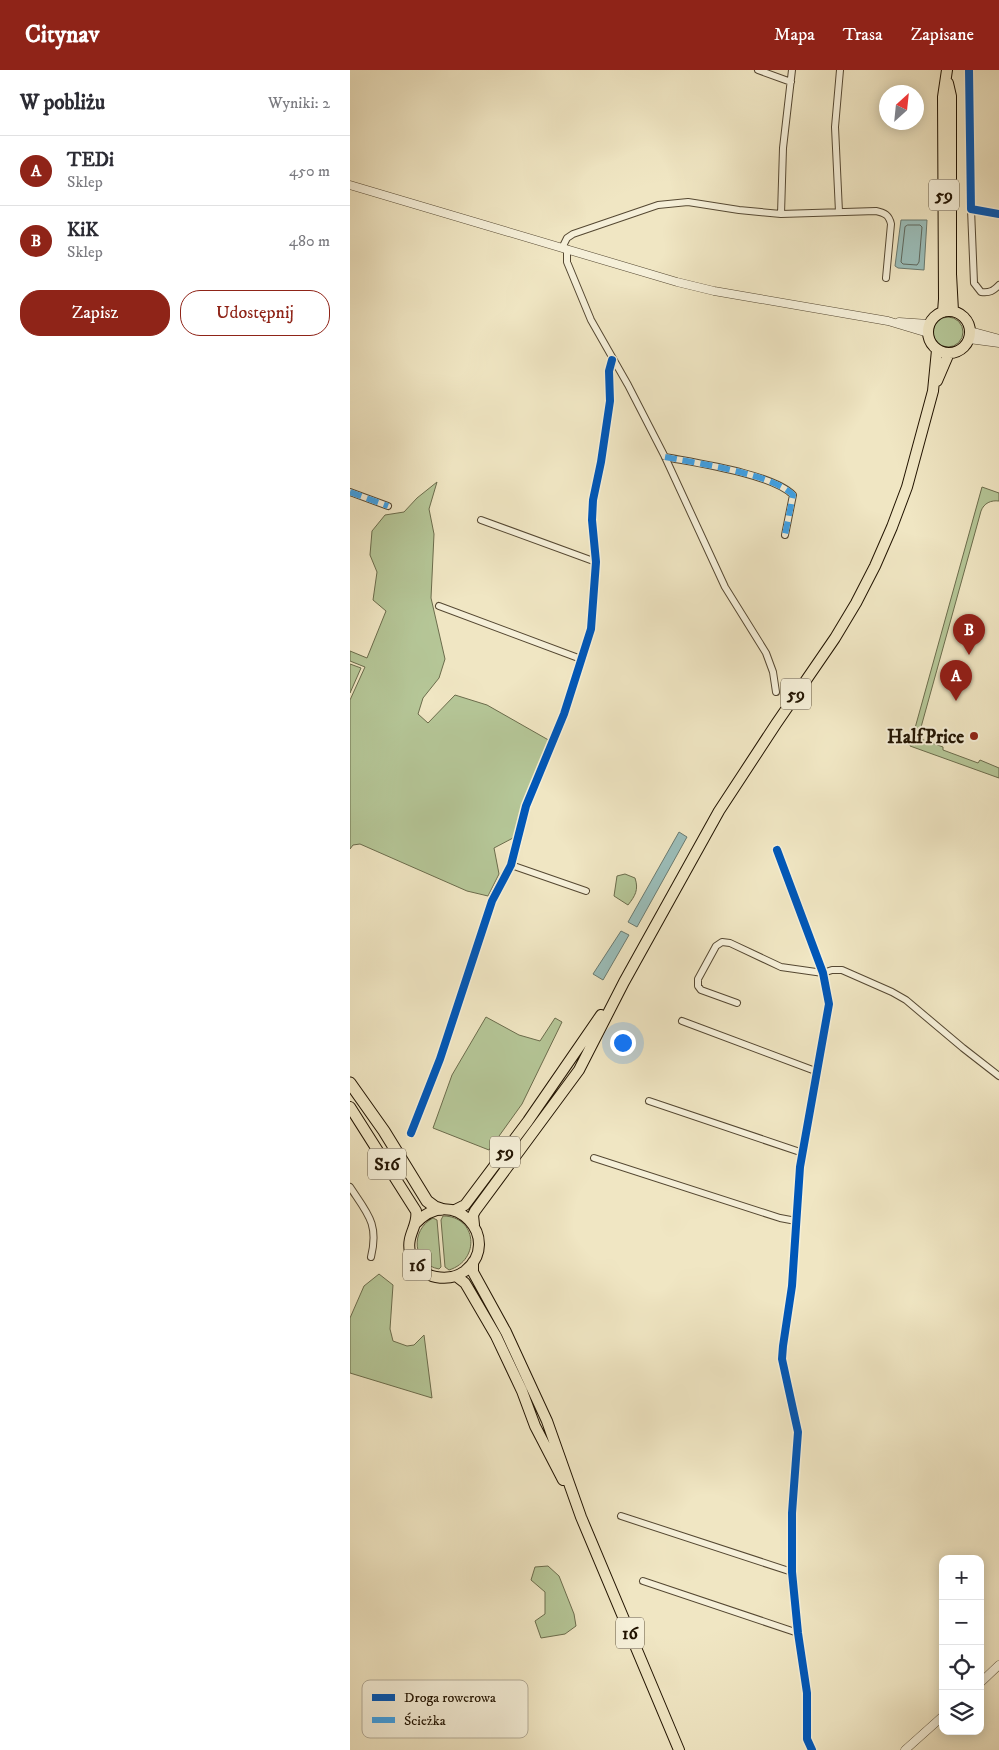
<!DOCTYPE html>
<html lang="pl">
<head>
<meta charset="utf-8">
<style>
	body { margin:0; font-family:"IM FELL DW Pica",serif; background:#f7f7f7; color:#2b2b33 }
	.controls { position:absolute; right:15px; bottom:15px; display:grid; overflow:hidden; border-radius:10px; box-shadow:0 2px 12px #0003 }
	.controls button { width:45px; height:45px; display:grid; place-items:center; padding:0; border:0; border-bottom:1px solid #e1e1e2; background:#fff; color:#2b2b33; font:25px sans-serif }
	.compass { position:absolute; left:529px; top:15px; width:45px; height:45px; border-radius:50%; background:#fff; box-shadow:0 2px 12px #0003; rotate:27deg }
	.you { position:absolute; left:272px; top:972px; width:18px; height:18px; margin:-12px; border:4px solid #fff; border-radius:50%; background:#1a73e8; box-shadow:0 0 0 8px #1a73e833 }
	.badge { display:grid; place-items:center; width:32px; height:32px; border-radius:50%; background:#8f2418; color:#fff; font-size:16px; font-weight:700 }
	.pin { position:absolute; translate:-50% -41px; filter:drop-shadow(0 1px 2px #0008) }
	.pin::after { content:''; position:absolute; top:26px; width:18px; height:15px; background:inherit; clip-path:polygon(0 0,100% 0,50% 100%) }
	.list { margin:0; padding:0; list-style:none }
	h2 { display:flex; justify-content:space-between; align-items:center; height:65px; margin:0; padding:0 20px; font-size:21px }
	h2 small { font-size:16px; font-weight:400; color:#7c7c81 }
	.list li { display:grid; grid-template-columns:32px 1fr auto; gap:15px; align-items:center; box-sizing:border-box; height:70px; padding:0 20px; border-top:1px solid #e1e1e2 }
	.list b { display:block; font-size:19px; white-space:nowrap }
	.list p { margin:0; font-size:16px; white-space:nowrap; color:#7c7c81 }
	.list em { font-size:16px; font-style:normal; color:#7c7c81 }
	.actions { display:flex; gap:10px; padding:15px 20px }
	.actions a { flex:1; padding:11px 0; border:1px solid #8f2418; border-radius:20px; text-align:center; font-size:18px; color:#8f2418 }
	.actions .main { background:#8f2418; color:#fff }
	.icon { flex:none; width:28px; height:28px; fill:none; stroke:currentColor; stroke-width:2; stroke-linecap:round; stroke-linejoin:round }
	.map { position:relative; flex:none; width:649px; height:1680px; overflow:hidden }
	header { display:flex; align-items:center; gap:30px; box-sizing:border-box; height:70px; padding:0 25px; background:#8f2418; color:#fff }
	header strong { font-size:24px }
	nav { display:flex; gap:28px; margin-inline-start:auto; font-size:18px }
	main { display:flex }
	aside { flex:1; background:#fff }
	.map>svg:first-child { display:block }
	.green { fill:#b5c697; stroke:#6b6c4c }
	.water { fill:#9bbeba; stroke:#6a7a70 }
	.lines { fill:none; stroke-linecap:round; stroke-linejoin:round }
	.shore { stroke:#5e685e; stroke-width:1 }
	.minor-casing { stroke:#554832; stroke-width:8 }
	.tertiary-casing { stroke:#554832; stroke-width:9 }
	.primary-casing { stroke:#211301; stroke-width:12 }
	.motorway-casing { stroke:#211301; stroke-width:13 }
	.minor { stroke:#f5efd8; stroke-width:6 }
	.tertiary { stroke:#f5efd8; stroke-width:8 }
	.primary { stroke:#f0e6c3; stroke-width:10 }
	.motorway { stroke:#f0e6c3; stroke-width:11 }
	.quiet { stroke:#3ea2e9; stroke-width:6; stroke-dasharray:12 6; stroke-linecap:butt }
	.cycleway-casing { stroke:#f5efd8; stroke-width:11 }
	.cycleway { stroke:#0057b8; stroke-width:8 }
	.poi-dot { fill:#8f2418; stroke:#f5efd8; stroke-width:2 }
	.labels { text-anchor:middle; stroke-width:4; stroke-linejoin:round; paint-order:stroke }
	.shield { fill:#f5efd8; stroke:#615542; stroke-width:1 }
	.shield-label { font-size:18px; font-weight:bold; fill:#211301 }
	.poi-label { font-size:19px; font-weight:bold; fill:#211301; stroke:#f5efd8; text-anchor:end }
	.key { fill:#f5efd8; stroke:#b5ad98; stroke-width:1 }
	.key-label { font-size:14px; fill:#211301 }
</style>
</head>
<body>
<header>
<strong>Citynav</strong>
<nav><a>Mapa</a><a>Trasa</a><a>Zapisane</a></nav>
</header>
<main>
<aside>
<h2>W pobliżu<small>Wyniki: 2</small></h2>
<ul class="list">
<li><span class="badge">A</span><div><b>TEDi</b><p>Sklep</p></div><em>450 m</em></li>
<li><span class="badge">B</span><div><b>KiK</b><p>Sklep</p></div><em>480 m</em></li>
</ul>
<div class="actions"><a class="main">Zapisz</a><a>Udostępnij</a></div>
</aside>
<div class="map">
<svg width="649" height="1680" viewBox="0 0 649 1680">
	<rect width="100%" height="100%" fill="#f0e6c3"/>
	<filter id="stains"><feTurbulence type="fractalNoise" baseFrequency=".004" numOctaves="4"/><feColorMatrix values="0 0 0 0 .2 0 0 0 0 .09 0 0 0 0 .02 0 0 0 .5 -.17"/></filter>
	<radialGradient id="worn" r=".72"><stop offset=".6" stop-color="#630" stop-opacity="0"/><stop offset="1" stop-color="#630" stop-opacity=".3"/></radialGradient>
	<!-- green -->
	<path class="green" d="M583 262a15 15 0 1 1 30 0a15 15 0 1 1-30 0Z
		M 87,412 L 79,439 L 84,464 L 81,528 L 95,589 L 89,608 L 73,628 L 68,644 L 78,653 L 105,625 L 137,635 L 202,672 L 163,768 L 144,778 L 149,804 L 138,826 L 117,821 L 10,774 L 3,775 L 0,779 L 0,630 L 15,597 L 0,591 L 0,581 L 17,588 L 36,541 L 23,530 L 27,502 L 20,485 L 22,461 L 35,445 L 54,442 L 67,428 Z
		M 632,417 L 649,423 L 649,431 C 641,430 634,433 631,441 L 568,668 L 593,677 L 593,680 L 628,693 L 630,690 L 649,698 L 649,708 L 560,676 Z
		M 0,594 L 11,598 L 0,623 Z
		M 275,804 L 285,808 C 289,820 285,826 278,835 L 264,826 L 267,806 Z
		M 136,947 L 169,965 L 190,971 L 205,948 L 212,952 L 172,1034 L 139,1080 L 83,1058 L 102,1005 Z
		M 93,1146 C 127,1146 131,1190 99,1200 L 95,1197 L 91,1150 Z
		M 83,1148 L 87,1150 L 91,1197 L 89,1199 C 62,1194 60,1160 83,1148 Z
		M 29,1204 L 43,1215 L 40,1259 L 43,1271 L 57,1276 L 64,1275 L 74,1265 L 82,1328 L 0,1303 L 0,1248 L 14,1216 Z
		M 198,1496 L 209,1506 L 224,1544 L 226,1556 L 215,1564 L 191,1568 L 185,1551 L 195,1544 L 195,1522 L 181,1510 L 185,1497 Z"/>
	<!-- water -->
	<path class="water" d="M 551,150 L 577,150 L 574,200 L 548,198 L 545,196 Z
		M 329,762 L 337,767 L 287,857 L 278,852 Z
		M 271,861 L 279,865 L 253,910 L 243,904 Z"/>
	<g class="lines">
		<!-- shore -->
		<path class="shore" d="M 558,155 L 570,155 L 572,157 L 569,192 L 567,195 L 553,194 L 551,192 L 555,157 Z"/>
		<defs>
			<path id="minor" d="M 408,0 L 441,12
				M 489,142 L 485,57 L 490,0
				M 431,144 L 433,78 L 442,0
				M 649,144 L 621,139 L 624,213 L 631,222 C 640,223 643,221 649,215
				M 212,178 L 217,168 L 223,164 L 308,135 L 338,132 L 389,140 L 431,144 L 526,141 C 535,143 539,145 541,154 L 536,208
				M 217,179 L 217,192 L 241,250 L 278,315 L 315,387 L 375,517 L 416,583 L 423,602 L 426,622
				M 315,387 C 346,393 423,404 443,425 L 435,465
				M 0,422 L 38,436
				M 131,450 L 246,492
				M 89,536 L 231,589
				M 427,780 L 473,903 L 479,934 L 450,1097 L 442,1216 L 433,1276 L 432,1289 L 448,1362 L 442,1443 L 442,1502 L 448,1563 L 457,1623 L 457,1669 L 462,1680
				M 161,795 L 236,821
				M 387,933 L 351,920 L 348,916 L 348,909 L 366,876 L 372,872 L 380,873 L 431,897 L 473,903 L 482,900 L 492,900 L 542,922 L 556,930 L 613,978 L 649,1006
				M 332,951 L 468,1002
				M 299,1031 L 453,1083
				M 61,1063 L 90,989 L 142,831 L 161,795 L 176,736 L 214,644 L 241,559 L 246,492 L 242,450 L 243,430 L 251,392 L 260,331 L 259,301 L 262,290
				M 244,1088 L 430,1148 L 446,1151
				M 0,1117 C 18,1144 29,1154 21,1187
				M 271,1446 L 442,1502
				M 293,1511 L 448,1563"/>
			<path id="tertiary" d="M 0,115 L 327,212 L 364,221 L 538,251 L 578,263
				M 549,252 L 579,254
				M 620,261 L 649,269
				M 619,269 L 649,273
				M 630,1613 L 649,1595
				M 555,1680 L 593,1646"/>
			<path id="primary" d="M 598,13 L 601,26 L 601,204 L 603,241
				M578 262a21 21 0 1 1 42 0a21 21 0 1 1-42 0Z
				M 593,242 L 594,229 L 593,27 L 597,0
				M 587,311 L 599,283
				M 0,1037 L 66,1141 C 69,1155 56,1165 60,1182 C 63,1194 74,1205 86,1207 C 97,1209 107,1207 115,1201 C 154,1170 103,1112 65,1154
				M 105,1140 L 115,1135 L 178,1051 L 251,945
				M 124,1155 L 123,1145 L 125,1141 L 229,1000 L 274,912 L 369,741 L 426,654 L 485,568 L 506,533 L 525,496 L 542,457 L 557,417 L 583,321 L 587,280
				M 123,1192 L 123,1202 L 156,1262 L 197,1351 L 231,1447 L 329,1680
				M 106,1206 L 115,1213 L 118,1218 L 146,1266 L 172,1321 L 185,1356 L 213,1410"/>
			<path id="motorway" d="M 0,1013 L 34,1061 L 77,1131 L 85,1137 L 91,1139"/>
		</defs>
		<!-- minor casing -->
		<use href="#minor" class="minor-casing"/>
		<!-- tertiary casing -->
		<use href="#tertiary" class="tertiary-casing"/>
		<!-- primary casing -->
		<use href="#primary" class="primary-casing"/>
		<!-- motorway casing -->
		<use href="#motorway" class="motorway-casing"/>
		<!-- minor -->
		<use href="#minor" class="minor"/>
		<!-- tertiary -->
		<use href="#tertiary" class="tertiary"/>
		<!-- primary -->
		<use href="#primary" class="primary"/>
		<!-- motorway -->
		<use href="#motorway" class="motorway"/>
		<!-- quiet -->
		<path class="quiet" d="M 315,387 C 346,393 423,404 443,425 L 435,465
			M 0,422 L 38,436"/>
		<defs>
			<path id="cycleway" d="M 619,0 L 621,139 L 649,144
				M 427,780 L 473,903 L 479,934 L 450,1097 L 442,1216 L 433,1276 L 432,1289 L 448,1362 L 442,1443 L 442,1502 L 448,1563 L 457,1623 L 457,1669 L 462,1680
				M 61,1063 L 90,989 L 142,831 L 161,795 L 176,736 L 214,644 L 241,559 L 246,492 L 242,450 L 243,430 L 251,392 L 260,331 L 259,301 L 262,290"/>
		</defs>
		<!-- cycleway casing -->
		<use href="#cycleway" class="cycleway-casing"/>
		<!-- cycleway -->
		<use href="#cycleway" class="cycleway"/>
	</g>
	<!-- markers -->
	<circle class="poi-dot" cx="624" cy="666" r="5"/>
	<g class="labels">
		<!-- shield labels -->
		<g class="shield">
			<rect x="579" y="109.5" width="30" height="31" rx="4"/>
			<rect x="431" y="608.5" width="30" height="31" rx="4"/>
			<rect x="140" y="1066.5" width="30" height="31" rx="4"/>
			<rect x="18" y="1078.5" width="38" height="31" rx="4"/>
			<rect x="53" y="1179.5" width="28" height="31" rx="4"/>
			<rect x="266" y="1547.5" width="28" height="31" rx="4"/>
		</g>
		<g class="shield-label">
			<text x="594" y="131">59</text>
			<text x="446" y="630">59</text>
			<text x="155" y="1088">59</text>
			<text x="37" y="1100">S16</text>
			<text x="67" y="1201">16</text>
			<text x="280" y="1569">16</text>
		</g>
		<!-- poi labels -->
		<g class="poi-label">
			<text x="614" y="673">HalfPrice</text>
		</g>
	</g>
	<!-- legend -->
	<rect x="12" y="1610" width="166" height="58" rx="8" class="key"/>
	<rect x="22" y="1624" width="23" height="7" fill="#0057b8"/>
	<rect x="22" y="1647" width="23" height="6" fill="#3ea2e9"/>
	<g class="key-label">
		<text x="54" y="1632">Droga rowerowa</text>
		<text x="54" y="1655">Ścieżka</text>
	</g>
	<rect width="100%" height="100%" filter="url(#stains)"/>
	<rect width="100%" height="100%" fill="url(#worn)"/>
</svg>
<div class="controls">
<button>+</button>
<button>−</button>
<button><svg class="icon" aria-label="locate" viewBox="0 0 24 24"><circle cx="12" cy="12" r="6"/><path d="M12 2v4M12 18v4M2 12h4M18 12h4"/></svg></button>
<button><svg class="icon" aria-label="layers" viewBox="0 0 24 24"><path d="M12 4l9 5-9 5-9-5zM3 14l9 5 9-5"/></svg></button>
</div>
<svg class="compass" viewBox="-18 -18 36 36"><path d="M0-13l5 13h-10z" fill="#e53935"/><path d="M0 13l5-13h-10z" fill="#7c7c81"/></svg>
<div class="you"></div>
<div class="pin badge" style="left:606px;top:631px">A</div>
<div class="pin badge" style="left:619px;top:585px">B</div>
</div>
</main>
</body>
</html>
